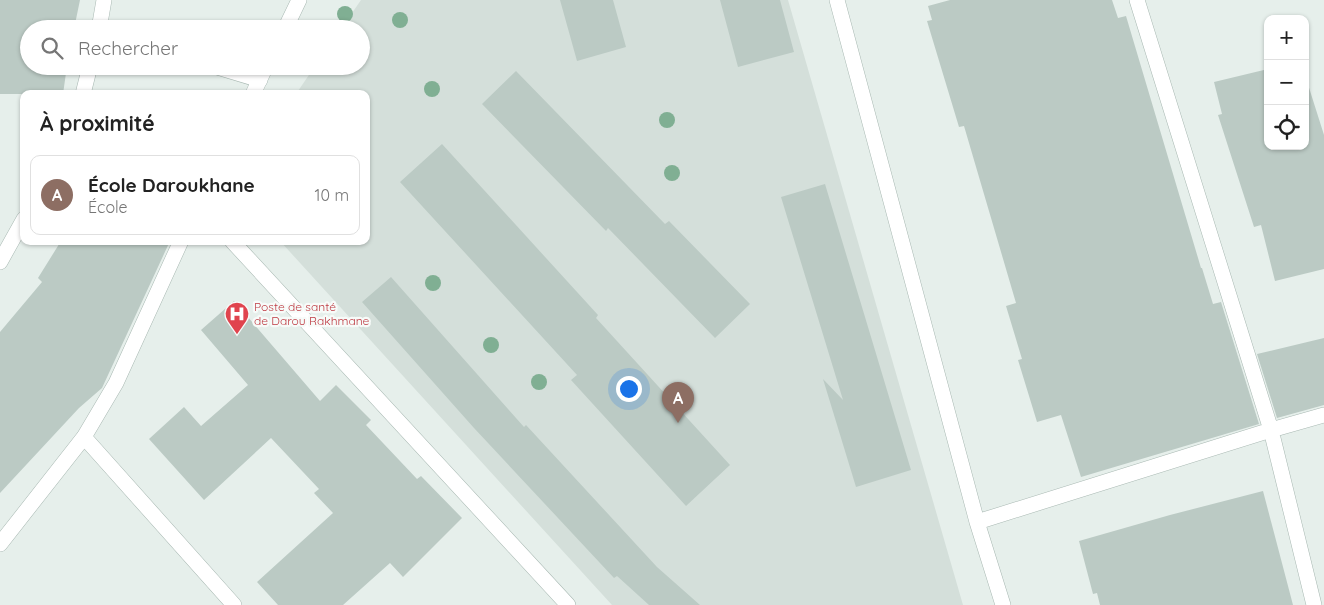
<!DOCTYPE html>
<html lang="fr">
<head>
<meta charset="utf-8">
<style>
	body { margin:0; font-family:Quicksand,sans-serif; background:#f2f2f2; color:#222 }
	.controls { position:absolute; right:15px; top:15px; display:grid; overflow:hidden; border-radius:10px; box-shadow:0 1px 4px #0004 }
	.controls button { width:45px; height:45px; display:grid; place-items:center; padding:0; border:0; border-bottom:1px solid #e0e0e0; background:#fff; color:#222; font:25px sans-serif }
	.you { position:absolute; left:628px; top:388px; width:18px; height:18px; margin:-12px; border:4px solid #fff; border-radius:50%; background:#1a73e8; box-shadow:0 0 0 8px #1a73e833 }
	.badge { display:grid; place-items:center; width:32px; height:32px; border-radius:50%; background:#111827; color:#fff; font-size:16px; font-weight:700 }
	.pin { position:absolute; translate:-50% -41px; filter:drop-shadow(0 1px 2px #0008) }
	.pin::after { content:''; position:absolute; top:26px; width:18px; height:15px; background:inherit; clip-path:polygon(0 0,100% 0,50% 100%) }
	.list { margin:0; padding:0; list-style:none }
	h2 { display:flex; justify-content:space-between; align-items:center; height:65px; margin:0; padding:0 20px; font-size:21px }
	h2 small { font-size:16px; font-weight:400; color:#767676 }
	.list li { display:grid; grid-template-columns:32px 1fr auto; gap:15px; align-items:center; box-sizing:border-box; height:80px; margin:0 10px 10px; padding:0 10px; border:1px solid #e0e0e0; border-radius:10px }
	.list b { display:block; font-size:19px; white-space:nowrap }
	.list p { margin:0; font-size:16px; white-space:nowrap; color:#767676 }
	.list em { font-size:16px; font-style:normal; color:#767676 }
	.icon { flex:none; width:28px; height:28px; fill:none; stroke:currentColor; stroke-width:2; stroke-linecap:round; stroke-linejoin:round }
	.map { position:relative; flex:none; width:1324px; height:605px; overflow:hidden }
	.search { position:absolute; background:#fff; box-shadow:0 1px 4px #0004; left:20px; top:20px; width:350px; height:55px; display:flex; align-items:center; gap:12px; box-sizing:border-box; padding:0 18px; border-radius:28px; color:#767676; font-size:19px }
	.panel { position:absolute; background:#fff; box-shadow:0 1px 4px #0004; left:20px; top:90px; width:350px; height:155px; border-radius:10px }
	.map>svg:first-child { display:block }
	.built { fill:#d4dfda }
	.building { fill:#bbcac4 }
	.lines { fill:none; stroke-linecap:round; stroke-linejoin:round }
	.minor-casing { stroke:#a8b8b2; stroke-width:16 }
	.minor { stroke:#fff; stroke-width:15 }
	.tree { fill:#80af93 }
	.labels { text-anchor:middle; stroke-width:4.5; stroke-linejoin:round; paint-order:stroke }
	.health-label { font-size:12px; fill:#be3a42; stroke:#f7fbf9; text-anchor:start }
</style>
</head>
<body>
<div class="map">
<svg width="1324" height="605" viewBox="0 0 1324 605">
	<rect width="100%" height="100%" fill="#e6efeb"/>
	<!-- built -->
	<path class="built" d="M 361,0 L 788,0 L 963,605 L 612,605 L 280,241 L 366,241 L 366,94 L 296,94 L 315,66 L 361,66 L 361,29 L 341,29 Z"/>
	<!-- building -->
	<path class="building" d="M 0,0 L 80,0 L 74,29 L 29,29 L 29,66 L 67,66 L 63,94 L 0,94 Z
		M 560,0 L 613,0 L 626,47 L 577,61 Z
		M 720,0 L 780,0 L 794,52 L 738,67 Z
		M 950,0 L 1112,0 L 1118,18 L 1126,16 L 1201,268 L 1202,268 L 1213,304 L 1221,302 L 1259,424 L 1081,477 L 1061,415 L 1037,422 L 1018,360 L 1022,359 L 1006,306 L 1016,303 L 964,126 L 959,127 L 927,21 L 932,20 L 928,6 Z
		M 1268,69 L 1268,146 L 1305,146 L 1305,75 L 1324,135 L 1324,269 L 1275,281 L 1261,225 L 1254,227 L 1218,115 L 1222,114 L 1214,82 Z
		M 516,71 L 665,224 L 669,221 L 750,304 L 715,338 L 608,228 L 606,231 L 482,104 Z
		M 442,144 L 598,315 L 596,318 L 730,465 L 686,506 L 571,380 L 577,375 L 400,182 Z
		M 825,184 L 911,470 L 856,487 L 823,379 L 843,400 L 781,197 Z
		M 61,241 L 170,241 L 102,388 L 79,408 L 0,493 L 0,332 L 42,282 L 38,278 Z
		M 391,277 L 524,427 L 526,425 L 657,567 L 700,605 L 649,605 L 617,576 L 614,578 L 474,428 L 362,302 Z
		M 234,301 L 320,401 L 336,385 L 371,420 L 366,425 L 417,479 L 421,476 L 462,518 L 403,577 L 390,563 L 343,605 L 278,605 L 257,582 L 333,513 L 314,493 L 319,489 L 271,438 L 204,500 L 149,439 L 184,407 L 201,426 L 248,385 L 201,330 Z
		M 1324,338 L 1324,405 L 1277,418 L 1257,354 Z
		M 1263,491 L 1293,605 L 1100,605 L 1097,593 L 1093,594 L 1079,541 L 1170,515 Z"/>
	<g class="lines">
		<defs>
			<path id="minor" d="M 837,0 L 977,522 L 1003,605
				M 1137,0 L 1271,430 L 1314,605
				M 99,29 L 104,0
				M 285,29 L 299,0
				M 214,66 L 260,80
				M 83,94 L 90,66
				M 253,94 L 266,66
				M 232,241 L 568,605
				M 0,262 L 24,219
				M 84,437 L 234,605
				M 977,522 L 1271,430 L 1324,415
				M 0,544 L 84,437 L 116,383 L 181,241"/>
		</defs>
		<!-- minor casing -->
		<use href="#minor" class="minor-casing"/>
		<!-- minor -->
		<use href="#minor" class="minor"/>
	</g>
	<!-- trees -->
	<g class="tree">
		<circle cx="345" cy="14" r="8"/>
		<circle cx="400" cy="20" r="8"/>
		<circle cx="432" cy="89" r="8"/>
		<circle cx="667" cy="120" r="8"/>
		<circle cx="672" cy="173" r="8"/>
		<circle cx="433" cy="283" r="8"/>
		<circle cx="491" cy="345" r="8"/>
		<circle cx="539" cy="382" r="8"/>
	</g>
	<!-- icons -->
	<defs>
		<symbol id="hospital-pin" viewBox="-11 -11 22 30"><path d="M0 17L-7.5 6A9.5 9.5 0 1 1 7.5 6Z" fill="#e0444e" stroke="#f7fbf9"/><path d="M-5-5h3v3.5h4V-5h3V5h-3V1.5h-4V5h-3Z" fill="#fff"/></symbol>
	</defs>
	<g fill-rule="evenodd">
		<use href="#hospital-pin" x="223" y="300" width="28" height="38"/>
	</g>
	<g class="labels">
		<!-- health labels -->
		<g class="health-label">
			<text x="254" y="311">Poste de santé<tspan x="254" dy="14">de Darou Rakhmane</tspan></text>
		</g>
	</g>
</svg>
<div class="controls">
<button>+</button>
<button>−</button>
<button><svg class="icon" aria-label="locate" viewBox="0 0 24 24"><circle cx="12" cy="12" r="6"/><path d="M12 2v4M12 18v4M2 12h4M18 12h4"/></svg></button>
</div>
<div class="you"></div>
<div class="pin badge" style="left:678px;top:423px;background:#8d6e63">A</div>
<div class="search"><svg class="icon" aria-label="search" viewBox="0 0 24 24"><circle cx="10" cy="10" r="6"/><path d="M15 15l6 6"/></svg>Rechercher</div>
<section class="panel">
<h2>À proximité<small></small></h2>
<ul class="list">
<li><span class="badge" style="background:#8d6e63">A</span><div><b>École Daroukhane</b><p>École</p></div><em>10 m</em></li>
</ul>
</section>
</div>
</body>
</html>
